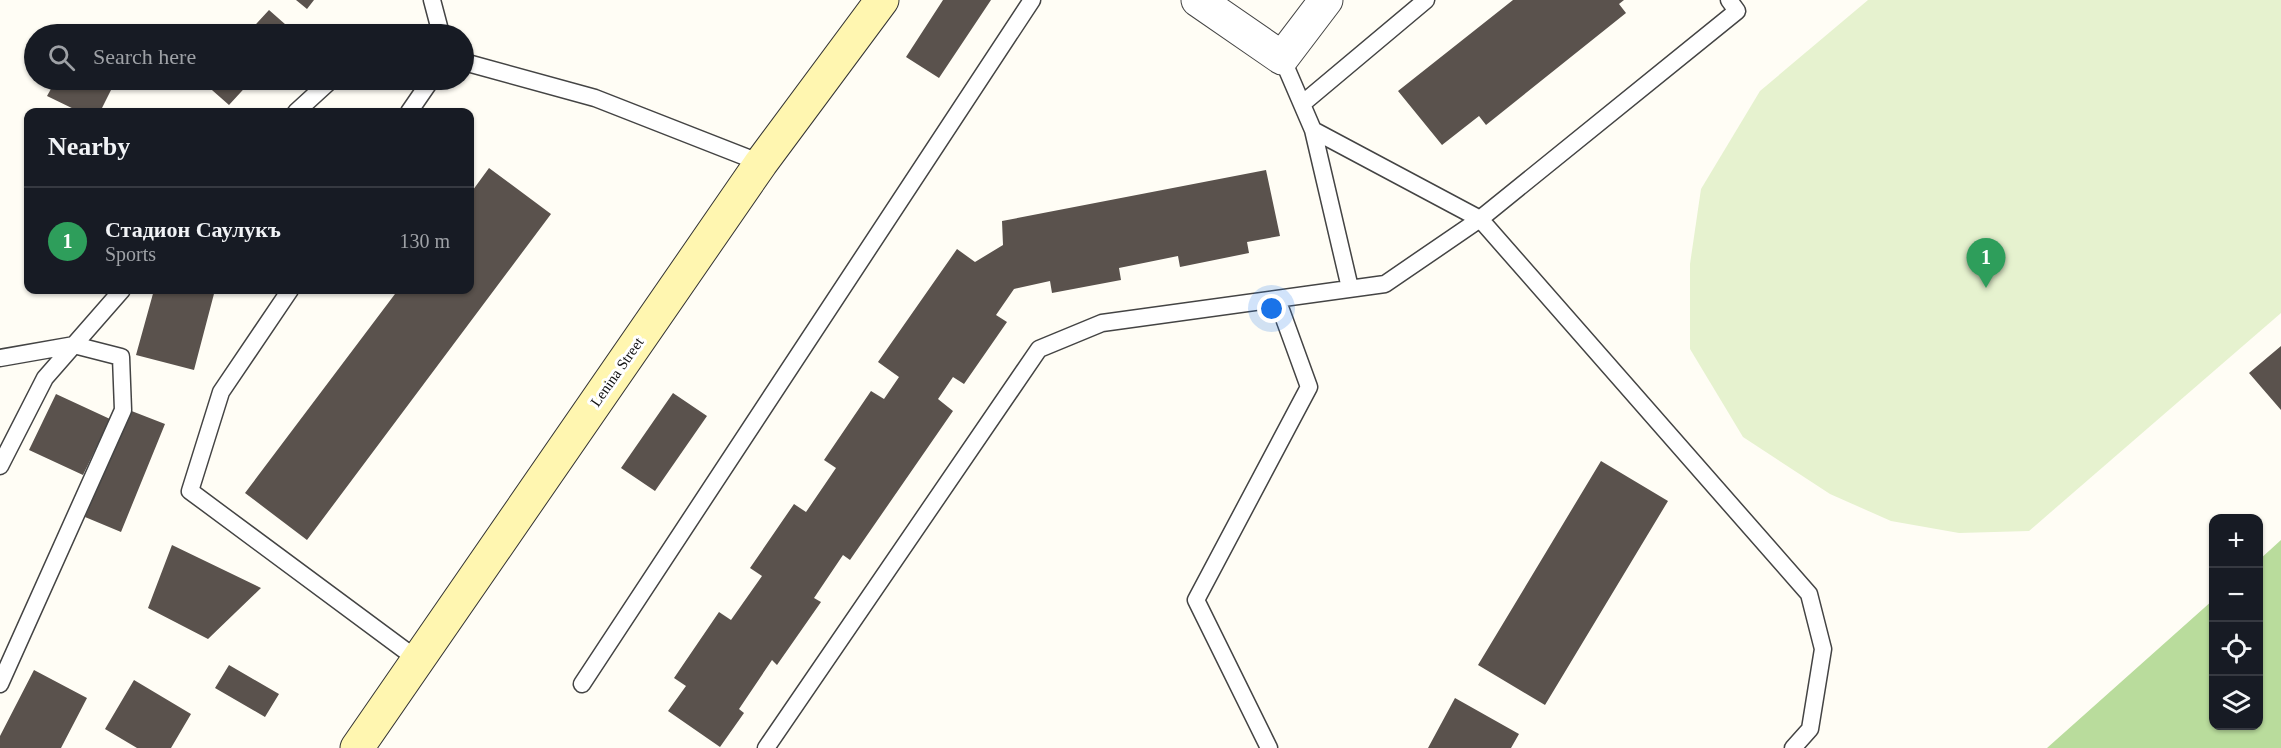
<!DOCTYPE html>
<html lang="en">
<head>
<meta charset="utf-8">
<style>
	body { margin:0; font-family:Georgia,serif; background:#242831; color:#f1f3f6 }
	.controls { position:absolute; right:18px; bottom:18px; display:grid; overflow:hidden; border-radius:12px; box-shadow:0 2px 4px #0004 }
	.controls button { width:54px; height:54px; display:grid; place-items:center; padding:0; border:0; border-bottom:2px solid #363941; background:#171b24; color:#f1f3f6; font:30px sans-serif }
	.you { position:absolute; left:1272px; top:309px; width:21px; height:21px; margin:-15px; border:4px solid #fff; border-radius:50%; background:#1a73e8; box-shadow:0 0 0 9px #1a73e833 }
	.badge { display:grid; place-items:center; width:39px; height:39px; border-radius:50%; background:#c4262e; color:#fff; font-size:20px; font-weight:700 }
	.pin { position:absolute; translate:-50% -50px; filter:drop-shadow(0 2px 3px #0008) }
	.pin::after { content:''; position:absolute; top:32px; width:21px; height:18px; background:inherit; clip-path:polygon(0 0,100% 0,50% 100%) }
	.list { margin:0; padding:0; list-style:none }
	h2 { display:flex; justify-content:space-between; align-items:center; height:78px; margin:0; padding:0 24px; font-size:26px }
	h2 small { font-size:20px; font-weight:400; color:#9ea1a6 }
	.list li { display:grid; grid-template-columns:39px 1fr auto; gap:18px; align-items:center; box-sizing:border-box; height:108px; padding:0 24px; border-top:2px solid #363941 }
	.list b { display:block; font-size:22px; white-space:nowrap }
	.list p { margin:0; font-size:20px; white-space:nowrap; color:#9ea1a6 }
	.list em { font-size:20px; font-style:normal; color:#9ea1a6 }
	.icon { flex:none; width:33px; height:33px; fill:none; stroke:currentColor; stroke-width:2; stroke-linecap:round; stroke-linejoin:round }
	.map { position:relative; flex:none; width:2281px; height:748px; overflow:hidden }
	.search { position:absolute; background:#171b24; box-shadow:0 2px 4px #0004; left:24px; top:24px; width:450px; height:66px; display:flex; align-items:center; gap:15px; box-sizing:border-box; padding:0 21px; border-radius:33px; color:#9ea1a6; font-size:22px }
	.panel { position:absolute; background:#171b24; box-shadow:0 2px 4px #0004; left:24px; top:108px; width:450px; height:186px; border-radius:12px }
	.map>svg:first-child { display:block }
	.forest { fill:#b9dc9c }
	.pitch { fill:#e6f2cf }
	.building { fill:#5a524d }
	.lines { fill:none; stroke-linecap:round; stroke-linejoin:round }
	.lane-casing { stroke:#444; stroke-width:19 }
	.street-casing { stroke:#444; stroke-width:35 }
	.secondary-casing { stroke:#333; stroke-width:35 }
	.lane { stroke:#fff; stroke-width:16 }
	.street { stroke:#fff; stroke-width:33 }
	.secondary { stroke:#fff6b0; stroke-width:33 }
	.labels { text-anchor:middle; stroke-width:6; stroke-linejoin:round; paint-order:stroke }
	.street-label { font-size:15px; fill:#111; stroke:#fff }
</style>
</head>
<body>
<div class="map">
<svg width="2281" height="748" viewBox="0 0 2281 748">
	<rect width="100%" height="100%" fill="#fffdf5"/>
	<!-- forest -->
	<path class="forest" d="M 2281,540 L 2281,748 L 2047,748 L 2213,600 L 2214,726 L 2258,726 L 2259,560 Z"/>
	<!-- pitch -->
	<path class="pitch" d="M 1868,0 L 2281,0 L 2281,313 L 2029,531 L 1959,533 L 1891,521 L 1830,494 L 1743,437 L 1690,349 L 1690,264 L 1701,189 L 1760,91 Z"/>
	<!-- building -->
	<path class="building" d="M 296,0 L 314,0 L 307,9 Z
		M 943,0 L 991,0 L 939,78 L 906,57 Z
		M 1513,0 L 1624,0 L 1619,4 L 1626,13 L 1486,125 L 1479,116 L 1442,145 L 1398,91 Z
		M 269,10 L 294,32 L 291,34 L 247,34 Z
		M 56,80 L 116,80 L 100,112 L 80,112 L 47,96 Z
		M 208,80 L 252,80 L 229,105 L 204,83 Z
		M 489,168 L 551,214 L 307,540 L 245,493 L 398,290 L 470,290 L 470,194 Z
		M 1266,170 L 1280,236 L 1247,242 L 1249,253 L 1180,267 L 1178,256 L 1119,268 L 1121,280 L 1052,293 L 1050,281 L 1014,289 L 996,315 L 1007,322 L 964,384 L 953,377 L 938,399 L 953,411 L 850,560 L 843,555 L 814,598 L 821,602 L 777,665 L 772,660 L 739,709 L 744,713 L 720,747 L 668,711 L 686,686 L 674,678 L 719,612 L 731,620 L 762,576 L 750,568 L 794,504 L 806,512 L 836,468 L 824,460 L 871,391 L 884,399 L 899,377 L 878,362 L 957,249 L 975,262 L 1003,245 L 1002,221 Z
		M 154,290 L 215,290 L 194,370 L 136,355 Z
		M 2281,346 L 2281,410 L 2249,373 Z
		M 673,393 L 707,416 L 655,491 L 621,468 Z
		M 56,394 L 110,419 L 83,475 L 29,450 Z
		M 129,410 L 165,424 L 121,532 L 85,517 Z
		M 1601,461 L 1668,501 L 1545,705 L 1478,665 Z
		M 172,545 L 261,588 L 208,639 L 148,608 Z
		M 229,665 L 279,694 L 265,717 L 215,688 Z
		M 34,670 L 87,698 L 61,748 L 0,748 L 0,736 Z
		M 134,680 L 191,714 L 171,748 L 137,748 L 105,729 Z
		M 1455,698 L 1519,734 L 1511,748 L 1428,748 Z"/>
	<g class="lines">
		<defs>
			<path id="lane" d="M 432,0 L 441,34
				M 1282,58 L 1313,130 L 1350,288
				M 464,62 L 595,98 L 761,163
				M 1302,104 L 1426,0
				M 296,112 L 331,80
				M 409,112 L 431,80
				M 1313,130 L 1480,219 L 1809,594 L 1823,649 L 1810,729 L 1793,748
				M 290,290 L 221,392 L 190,491 L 418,660
				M 0,358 L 74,345 L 121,357 L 123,410 L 0,684
				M 0,466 L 45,378 L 122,290
				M 582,684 L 1032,0
				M 766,748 L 1039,349 L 1102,323 L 1385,284 L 1480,219 L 1737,11 L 1729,0
				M 1269,748 L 1196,600 L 1309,387 L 1277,299"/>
			<path id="street" d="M 1198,0 L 1282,58 L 1326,0"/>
			<path id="secondary" d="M 357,748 L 761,163 L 882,0"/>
		</defs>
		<!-- lane casing -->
		<use href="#lane" class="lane-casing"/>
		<!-- street casing -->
		<use href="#street" class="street-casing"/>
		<!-- secondary casing -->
		<use href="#secondary" class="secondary-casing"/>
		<!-- lane -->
		<use href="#lane" class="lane"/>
		<!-- street -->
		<use href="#street" class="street"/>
		<!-- secondary -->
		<use href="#secondary" class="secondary"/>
	</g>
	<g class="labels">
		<!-- street labels -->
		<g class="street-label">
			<text transform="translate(617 372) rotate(-55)" y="5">Lenina Street</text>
		</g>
	</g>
</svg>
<div class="controls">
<button>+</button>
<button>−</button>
<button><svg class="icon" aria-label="locate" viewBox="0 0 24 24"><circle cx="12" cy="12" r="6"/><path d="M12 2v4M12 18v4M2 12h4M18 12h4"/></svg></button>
<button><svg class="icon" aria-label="layers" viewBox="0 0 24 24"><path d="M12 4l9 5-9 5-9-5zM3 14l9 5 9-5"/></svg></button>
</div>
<div class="you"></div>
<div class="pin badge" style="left:1986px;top:288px;background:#2e9e5b">1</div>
<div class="search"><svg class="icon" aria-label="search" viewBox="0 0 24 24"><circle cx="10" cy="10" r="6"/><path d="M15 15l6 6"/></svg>Search here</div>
<section class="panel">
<h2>Nearby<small></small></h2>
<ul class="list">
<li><span class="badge" style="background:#2e9e5b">1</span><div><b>Стадион Саулукъ</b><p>Sports</p></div><em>130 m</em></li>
</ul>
</section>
</div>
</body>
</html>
